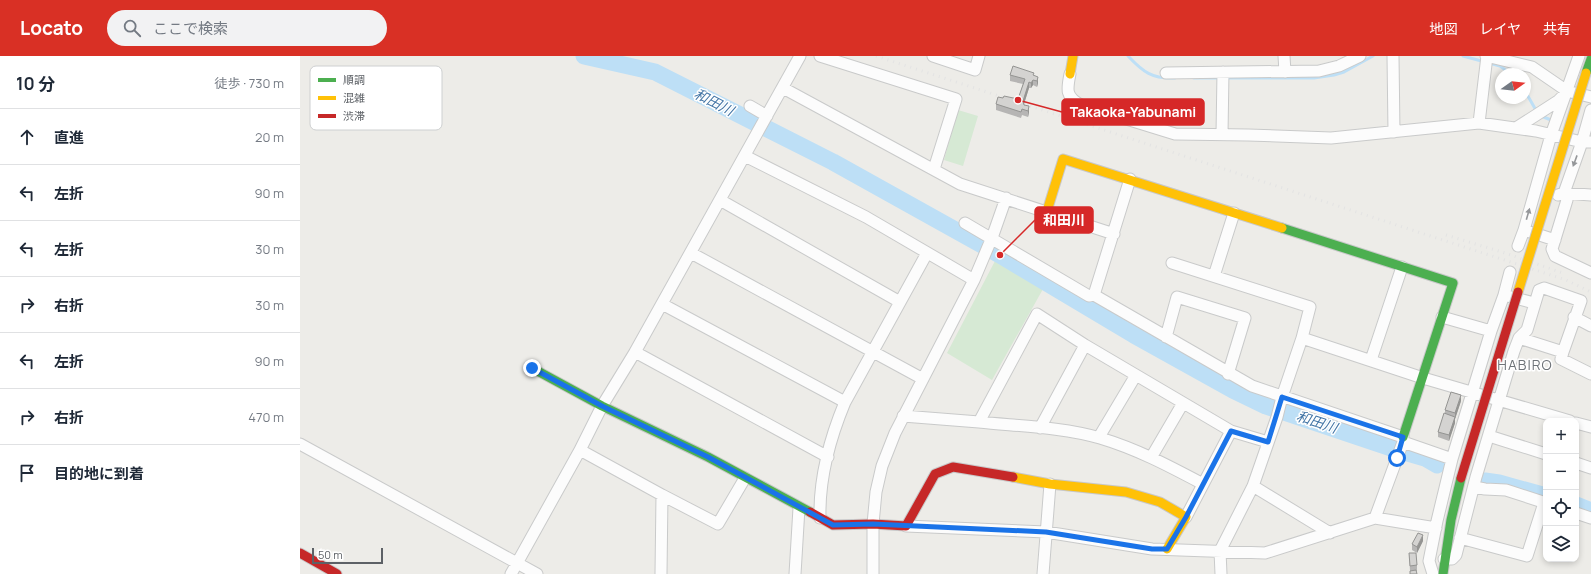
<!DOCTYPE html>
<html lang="ja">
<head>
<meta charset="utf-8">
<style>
	body { margin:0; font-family:Manrope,"Noto Sans JP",sans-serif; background:#f2f2f3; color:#1f2937 }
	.controls { position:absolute; right:12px; bottom:12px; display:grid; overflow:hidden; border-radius:8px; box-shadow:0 2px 6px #0003 }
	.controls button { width:36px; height:36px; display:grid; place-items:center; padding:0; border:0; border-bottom:1px solid #e0e1e3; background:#fff; color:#1f2937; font:20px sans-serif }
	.compass { position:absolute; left:1195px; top:12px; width:36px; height:36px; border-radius:50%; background:#fff; box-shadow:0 2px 6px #0003; rotate:75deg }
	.scale { position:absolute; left:12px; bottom:10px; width:71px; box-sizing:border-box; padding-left:4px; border:2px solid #5d6166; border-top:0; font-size:11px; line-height:14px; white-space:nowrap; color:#5d6166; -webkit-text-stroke:3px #fff; paint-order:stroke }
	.stop { position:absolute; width:12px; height:12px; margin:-9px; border:3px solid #1a73e8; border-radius:50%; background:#fff }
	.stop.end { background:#1a73e8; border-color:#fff; box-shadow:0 1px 4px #0008 }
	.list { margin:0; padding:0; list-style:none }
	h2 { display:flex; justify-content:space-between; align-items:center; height:52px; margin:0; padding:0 16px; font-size:17px }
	h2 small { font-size:13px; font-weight:400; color:#747a83 }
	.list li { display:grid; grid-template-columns:26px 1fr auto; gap:12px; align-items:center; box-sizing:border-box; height:56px; padding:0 16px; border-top:1px solid #e0e1e3 }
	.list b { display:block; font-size:15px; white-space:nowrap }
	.list em { font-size:13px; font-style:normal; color:#747a83 }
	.icon { flex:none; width:22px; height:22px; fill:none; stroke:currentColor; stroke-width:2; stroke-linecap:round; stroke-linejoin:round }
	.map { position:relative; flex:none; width:1291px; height:518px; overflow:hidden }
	header { display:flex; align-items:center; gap:24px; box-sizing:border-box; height:56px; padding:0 20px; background:#d93025; color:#fff }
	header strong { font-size:19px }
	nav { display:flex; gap:22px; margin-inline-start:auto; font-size:14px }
	.search { width:280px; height:36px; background:#f2f2f3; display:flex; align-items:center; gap:10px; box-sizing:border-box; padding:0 14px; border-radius:22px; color:#747a83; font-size:15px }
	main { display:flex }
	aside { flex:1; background:#fff }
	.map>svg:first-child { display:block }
	.green { fill:#d6e9d4 }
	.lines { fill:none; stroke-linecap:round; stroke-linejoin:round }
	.stream { stroke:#bddff6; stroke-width:3 }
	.river { stroke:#bddff6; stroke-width:17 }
	.street-casing { stroke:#c9caca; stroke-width:13 }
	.fast-casing { stroke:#c8c8c9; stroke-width:11 }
	.slow-casing { stroke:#c8c8c9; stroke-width:11 }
	.jam-casing { stroke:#c8c8c9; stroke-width:11 }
	.street { stroke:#fcfcfc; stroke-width:11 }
	.fast { stroke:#4caf50; stroke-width:9 }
	.slow { stroke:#ffc107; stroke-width:9 }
	.jam { stroke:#c62828; stroke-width:9 }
	.rail { stroke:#e3e3e3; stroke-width:3; stroke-dasharray:1 5; stroke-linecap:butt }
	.slow-bridge-casing { stroke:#c8c8c9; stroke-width:11; stroke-linecap:butt }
	.jam-bridge-casing { stroke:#c8c8c9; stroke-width:11; stroke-linecap:butt }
	.slow-bridge { stroke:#ffc107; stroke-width:9 }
	.jam-bridge { stroke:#c62828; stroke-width:9 }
	.wall { fill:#b6b5b4 }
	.shaded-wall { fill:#949492 }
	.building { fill:#d4d3d1; stroke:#949492 }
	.oneway { fill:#95979a }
	.route { stroke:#1a73e8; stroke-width:5 }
	.labels { text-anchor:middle; stroke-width:3; stroke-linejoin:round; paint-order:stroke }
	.water-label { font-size:14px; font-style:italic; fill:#4275a6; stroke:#fff }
	.neighbourhood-label { font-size:14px; letter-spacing:1px; fill:#6e7378; stroke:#fff }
	.key { fill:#fff; stroke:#ced0d1; stroke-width:1 }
	.key-label { font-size:11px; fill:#5d6166 }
	.leader { fill:none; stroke:#d62828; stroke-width:1.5 }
	.callout-dot { fill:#d62828; stroke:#fff; stroke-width:1.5 }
	.callout { fill:#d62828; stroke:#d62828; stroke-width:1.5 }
	.callout-label { font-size:14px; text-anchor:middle; font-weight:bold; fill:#fff }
</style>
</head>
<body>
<header>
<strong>Locato</strong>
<div class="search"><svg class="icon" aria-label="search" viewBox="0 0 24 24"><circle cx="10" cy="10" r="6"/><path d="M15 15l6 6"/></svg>ここで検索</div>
<nav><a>地図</a><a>レイヤ</a><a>共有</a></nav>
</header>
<main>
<aside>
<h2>10 分<small>徒歩 · 730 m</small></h2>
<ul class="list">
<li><svg class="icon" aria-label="ahead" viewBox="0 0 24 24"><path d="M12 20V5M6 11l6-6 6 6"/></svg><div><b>直進</b></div><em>20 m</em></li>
<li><svg class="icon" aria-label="left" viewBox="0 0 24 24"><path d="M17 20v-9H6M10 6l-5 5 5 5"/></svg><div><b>左折</b></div><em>90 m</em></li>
<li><svg class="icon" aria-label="left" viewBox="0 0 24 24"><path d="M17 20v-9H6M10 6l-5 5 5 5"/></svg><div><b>左折</b></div><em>30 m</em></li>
<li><svg class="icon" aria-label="right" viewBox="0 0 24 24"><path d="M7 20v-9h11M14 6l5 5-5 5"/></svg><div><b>右折</b></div><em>30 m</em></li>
<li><svg class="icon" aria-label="left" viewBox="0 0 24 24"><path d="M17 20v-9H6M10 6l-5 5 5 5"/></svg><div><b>左折</b></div><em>90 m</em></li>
<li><svg class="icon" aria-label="right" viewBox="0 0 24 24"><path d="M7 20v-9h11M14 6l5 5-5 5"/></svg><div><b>右折</b></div><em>470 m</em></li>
<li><svg class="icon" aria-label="arrive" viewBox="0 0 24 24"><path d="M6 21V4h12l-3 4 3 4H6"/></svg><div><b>目的地に到着</b></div></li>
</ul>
</aside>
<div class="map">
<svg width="1291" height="518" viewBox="0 0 1291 518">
	<rect width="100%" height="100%" fill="#edece8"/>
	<!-- green -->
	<path class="green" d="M 658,54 L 678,60 L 663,110 L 644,104 Z
		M 695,205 L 743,233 L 692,324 L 647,297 Z"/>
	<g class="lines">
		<!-- stream -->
		<path class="stream" d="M 828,0 C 843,16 852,23 875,22
			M 1163,0 L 1200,10 L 1211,18
			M 894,22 L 1014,22 L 1034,19 L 1044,16 L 1073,0
			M 1225,35 L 1237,56
			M 1241,60 L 1251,64"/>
		<!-- river -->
		<path class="river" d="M 284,0 L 355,16 L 533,106 L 700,199 L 834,279 L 933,334 L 966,350 L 1094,393 L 1125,402 L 1137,409
			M 1185,425 L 1199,427 L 1246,440
			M 1276,449 L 1291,455"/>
		<defs>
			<path id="street" d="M 520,0 L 656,43 L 634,113
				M 633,0 L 675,14 L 679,0
				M 984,0 L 985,16
				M 1093,0 L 1094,76
				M 1186,0 L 1232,11 L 1267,35 L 1291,41
				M 866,17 L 1019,15 L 1039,10 L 1060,0
				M 770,18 C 767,33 765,41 781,49 L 875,78 L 948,79 L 1031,82 L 1179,67 L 1236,75 L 1282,86 L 1291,86
				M 483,32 L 660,128 L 814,178
				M 450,50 L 467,60
				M 1291,54 L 1282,86 L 1264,137 L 1267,144 L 1252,193 L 1255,200 L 1291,217
				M 1179,67 L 1187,0
				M 1216,72 L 1258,45 L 1266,37
				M 922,78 L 923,16
				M 445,100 L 566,161 L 674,224
				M 1258,139 L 1264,137 L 1291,139
				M 420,144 L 600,246
				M 665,167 L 789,240 L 794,239 L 952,330 L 1103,381 L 1103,386 L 1152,403
				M 1255,184 L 1224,174 L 1251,79 L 1279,0
				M 1218,190 L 1224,174
				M 391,197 L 623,323
				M 872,207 L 1010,251 L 1002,282 L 982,341 L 977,361 L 953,430 L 920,495 L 921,518
				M 914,220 L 934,157
				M 794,239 L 830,123
				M 1204,239 L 1210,216
				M 362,248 L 545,346
				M 1274,261 L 1291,270
				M 1191,275 L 1204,239 L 1234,247
				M 866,281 L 877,241 L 945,262 L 928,318
				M 1002,282 L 1123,322 L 1270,365
				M 1219,282 L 1263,296 L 1261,303 L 1291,318
				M 335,296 L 528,401
				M 1071,304 L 1102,211
				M 603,360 L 679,366
				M 1276,367 L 1291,371
				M 740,372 L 785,289
				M 931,375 L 968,386
				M 1189,380 L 1246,398
				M 799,381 L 836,319
				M 0,388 L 237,518
				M 280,394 L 362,439
				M 852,400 L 883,347
				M 1276,407 L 1291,412
				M 953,430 L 1030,477
				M 1174,431 L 1185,433 L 1206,434 L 1246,447
				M 1276,457 L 1291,462
				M 886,461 L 931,375 L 785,289 L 737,258 L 679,366 C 717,370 763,371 800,382 C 837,393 869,410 903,428
				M 520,462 C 519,423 530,382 545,346 L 627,197
				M 1075,462 L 1136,472
				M 606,470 L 746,476 L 852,493 L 965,497 L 1075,462 L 1103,386
				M 1160,482 L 1227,500 L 1244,447
				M 1144,503 L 1152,503 L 1156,499 L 1176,421 L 1214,295 L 1219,282 L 1227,274 L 1239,234 L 1244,232 L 1281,245 L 1263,296
				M 211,518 L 280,394 L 302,350 L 335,296 L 500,0
				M 361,518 L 362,439 L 418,468 L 445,422
				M 495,518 L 499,452
				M 573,518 L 573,468 L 576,436 L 582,410 L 595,377 L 674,224 L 693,179 L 706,142
				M 743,518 L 750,428
				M 1133,518 L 1129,505 L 1137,465 L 1152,403 L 1191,275 L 1142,261"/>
			<path id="fast" d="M 1286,17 L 1291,3
				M 982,172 L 1153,227 L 1103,381
				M 232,312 L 302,350 L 408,401 L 510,456
				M 1143,518 L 1151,464 L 1161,422"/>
			<path id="slow" d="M 770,18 L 773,0
				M 747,155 L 763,103 L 982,172
				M 713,421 L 750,428 L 826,436 L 860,446 L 886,461 L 867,493"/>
			<path id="jam" d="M 510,456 L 533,469 L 573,468 L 606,470 L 635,418 L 653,411 L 713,421
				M 0,497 L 37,518"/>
		</defs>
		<!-- street casing -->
		<use href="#street" class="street-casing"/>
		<!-- fast casing -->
		<use href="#fast" class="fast-casing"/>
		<!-- slow casing -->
		<use href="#slow" class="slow-casing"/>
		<!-- jam casing -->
		<use href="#jam" class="jam-casing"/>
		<!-- street -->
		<use href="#street" class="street"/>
		<!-- fast -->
		<use href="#fast" class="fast"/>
		<!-- slow -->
		<use href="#slow" class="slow"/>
		<!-- jam -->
		<use href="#jam" class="jam"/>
		<!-- rail -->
		<path class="rail" d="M 576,0 L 1266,224 L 1291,236
			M 1146,179 L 1205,197 L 1263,217"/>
		<defs>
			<path id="slow-bridge" d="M 1218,236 L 1286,17"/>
			<path id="jam-bridge" d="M 1161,422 L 1218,236"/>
		</defs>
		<!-- slow-bridge casing -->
		<use href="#slow-bridge" class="slow-bridge-casing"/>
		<!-- jam-bridge casing -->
		<use href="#jam-bridge" class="jam-bridge-casing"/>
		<!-- slow-bridge -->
		<use href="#slow-bridge" class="slow-bridge"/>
		<!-- jam-bridge -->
		<use href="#jam-bridge" class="jam-bridge"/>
	</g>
	<!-- wall -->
	<path class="wall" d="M 710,19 L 734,20 L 738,27 L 737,31 L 733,29 L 731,32 L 729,32 L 724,48 L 729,56 L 728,61 L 722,59 L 721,62 L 696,54 L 696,48 L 703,42 L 718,43 L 723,28 L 710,25 Z
		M 1161,345 L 1155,363 L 1155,367 L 1149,385 L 1138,381 L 1138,376 L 1145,358 L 1145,354 Z
		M 1123,485 L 1117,497 L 1112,494 L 1112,488 Z
		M 1109,497 L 1117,509 L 1117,515 L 1110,515 Z"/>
	<!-- shaded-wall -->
	<path class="shaded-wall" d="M 738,21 L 738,27 L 737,31 L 737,25 Z
		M 733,24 L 733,29 L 731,32 L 731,27 Z
		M 729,26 L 729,32 L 723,51 L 723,45 Z
		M 729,50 L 729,56 L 728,61 L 728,55 Z
		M 1161,339 L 1161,345 L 1155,363 L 1155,357 Z
		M 1155,361 L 1155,367 L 1149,385 L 1149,379 Z
		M 1123,479 L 1123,485 L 1117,497 L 1117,491 Z"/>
	<!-- building -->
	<path class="building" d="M 713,10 L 734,17 L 733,19 L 738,21 L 737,25 L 733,24 L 731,27 L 729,26 L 723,45 L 724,49 L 729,50 L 728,55 L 722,53 L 721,56 L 696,48 L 698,41 L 703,42 L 704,40 L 718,43 L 725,23 L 710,19 Z
		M 1151,336 L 1161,339 L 1155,357 L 1145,354 Z
		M 1144,357 L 1155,361 L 1149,379 L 1138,376 Z
		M 1118,477 L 1123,479 L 1117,491 L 1112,488 Z
		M 1109,497 L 1116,497 L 1117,509 L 1110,510 Z
		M 1116,514 L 1117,518 L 1110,518 L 1110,515 Z"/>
	<!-- one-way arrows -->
	<defs><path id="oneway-solid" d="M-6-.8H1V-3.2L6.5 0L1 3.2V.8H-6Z"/></defs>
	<g class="oneway">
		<use href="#oneway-solid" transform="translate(1275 105) rotate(110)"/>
		<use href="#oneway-solid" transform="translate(1228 158) rotate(-74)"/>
	</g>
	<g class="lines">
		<!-- route -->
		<path class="route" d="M 232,312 L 302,350 L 408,401 L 533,469 L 573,468 L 746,476 L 852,493 L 867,493 L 886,461 L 931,375 L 968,386 L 982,341 L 1103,381 L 1097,402"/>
	</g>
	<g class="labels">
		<!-- water labels -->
		<g class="water-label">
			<text transform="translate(414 46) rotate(27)" y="5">和田川</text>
			<text transform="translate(1017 366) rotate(18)" y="5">和田川</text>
		</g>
		<!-- neighbourhood labels -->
		<g class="neighbourhood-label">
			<text x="1225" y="314">HABIRO</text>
		</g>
	</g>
	<!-- legend -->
	<rect x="10" y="10" width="132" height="64" rx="6" class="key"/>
	<rect x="18" y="22" width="18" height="4" fill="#4caf50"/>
	<rect x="18" y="40" width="18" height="4" fill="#ffc107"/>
	<rect x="18" y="58" width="18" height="4" fill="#c62828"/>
	<g class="key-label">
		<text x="43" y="28">順調</text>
		<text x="43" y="46">混雑</text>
		<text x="43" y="64">渋滞</text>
	</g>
	<!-- callouts -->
	<path class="leader" d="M718 44L762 56M700 199L735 164"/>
	<g class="callout-dot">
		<circle cx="718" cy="44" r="4"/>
		<circle cx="700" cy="199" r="4"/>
	</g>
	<g class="callout">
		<rect x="762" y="43" width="142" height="26" rx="4"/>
		<rect x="735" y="151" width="58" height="26" rx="4"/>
	</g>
	<g class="callout-label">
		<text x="833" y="61">Takaoka-Yabunami</text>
		<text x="764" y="169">和田川</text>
	</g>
</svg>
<div class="controls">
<button>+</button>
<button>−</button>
<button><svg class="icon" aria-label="locate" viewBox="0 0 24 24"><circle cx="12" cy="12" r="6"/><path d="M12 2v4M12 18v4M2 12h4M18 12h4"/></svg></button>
<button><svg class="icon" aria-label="layers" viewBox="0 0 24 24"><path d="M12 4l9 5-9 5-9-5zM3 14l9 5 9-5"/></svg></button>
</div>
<svg class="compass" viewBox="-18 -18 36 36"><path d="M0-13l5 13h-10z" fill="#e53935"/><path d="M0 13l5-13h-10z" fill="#747a83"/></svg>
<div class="scale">50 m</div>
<div class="stop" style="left:1097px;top:402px"></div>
<div class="stop end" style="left:232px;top:312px"></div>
</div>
</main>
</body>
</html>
